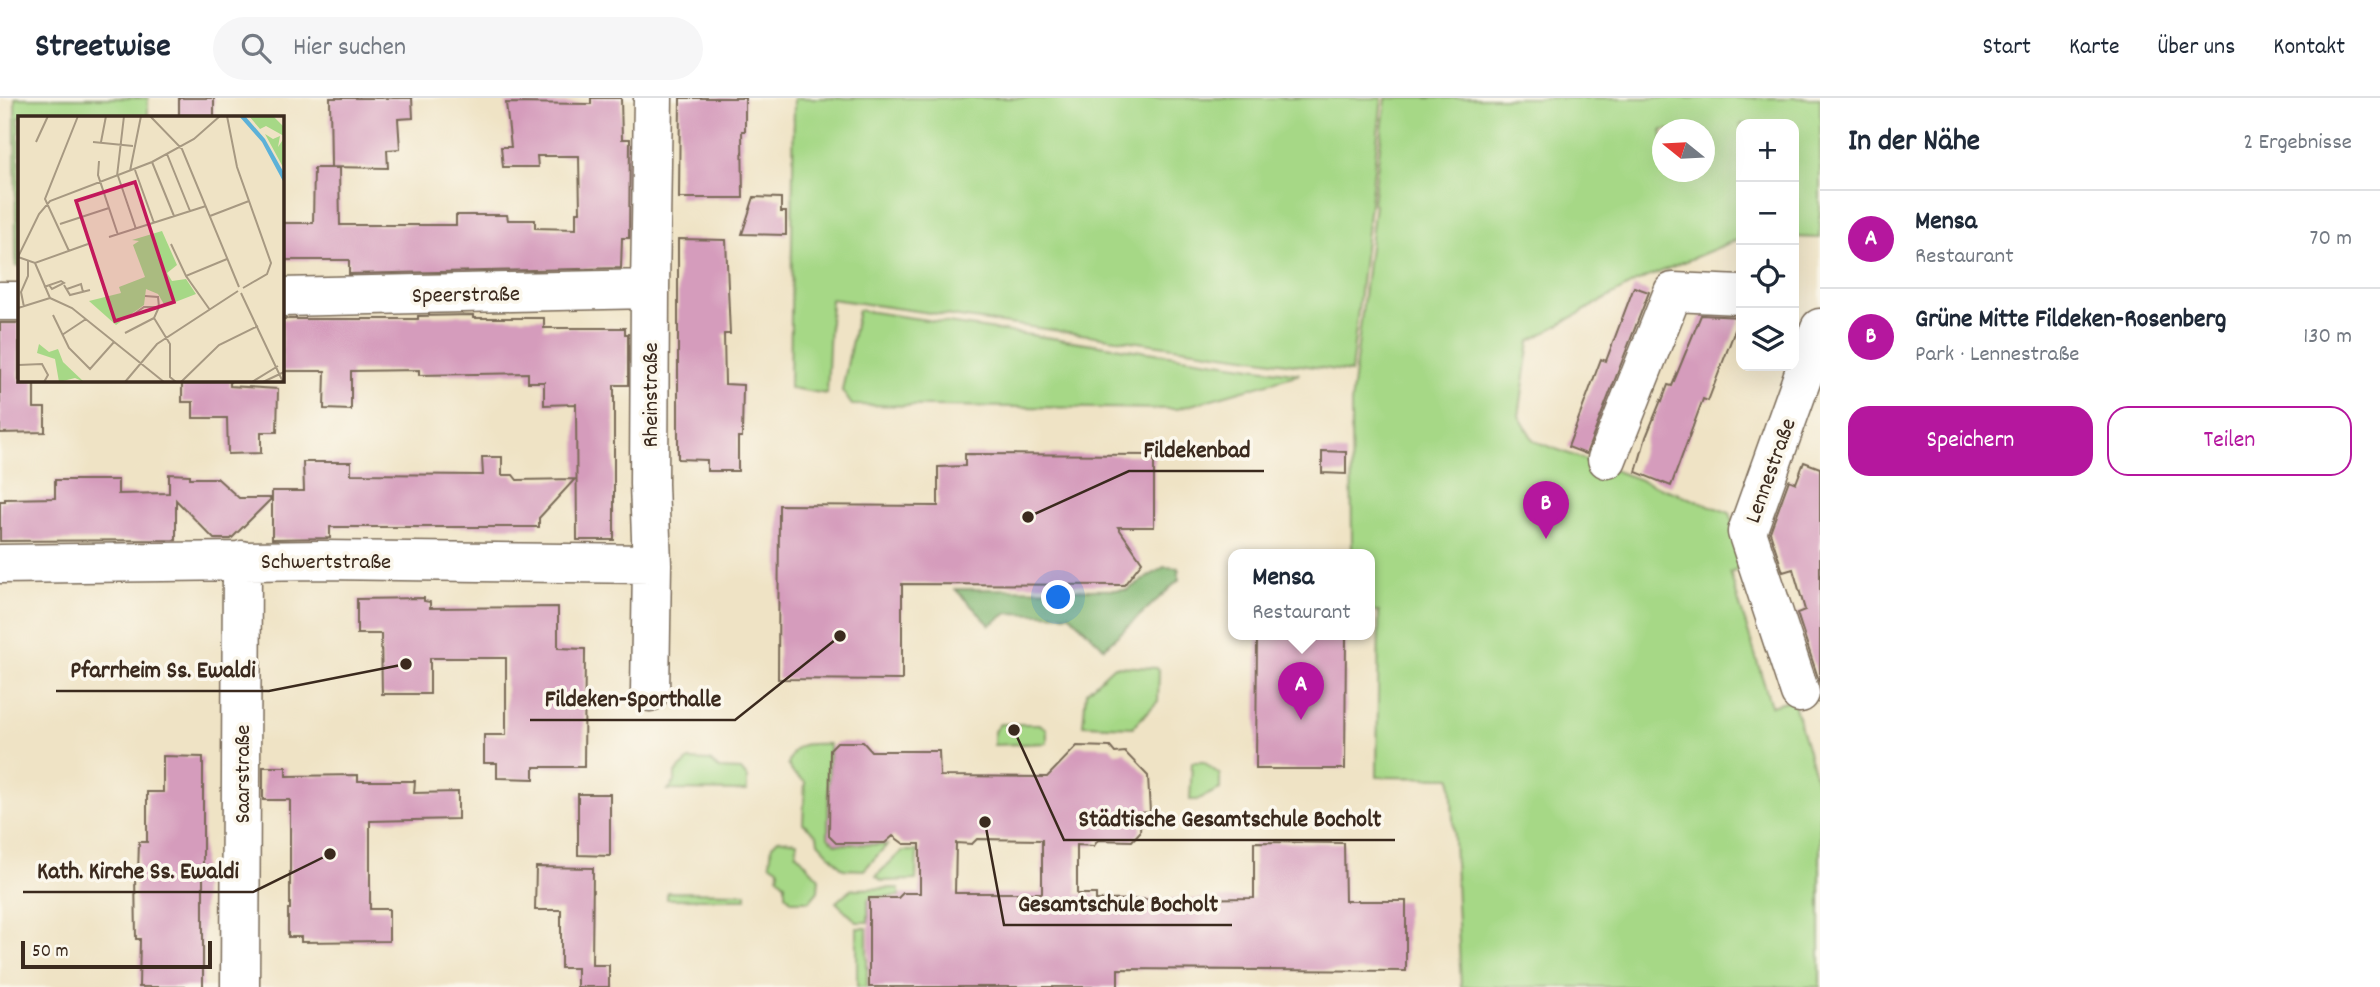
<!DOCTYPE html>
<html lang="de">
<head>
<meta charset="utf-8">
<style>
	body { margin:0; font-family:Dekko,sans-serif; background:#f6f6f7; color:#1f2937 }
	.controls { position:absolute; right:21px; top:21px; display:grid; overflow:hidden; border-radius:14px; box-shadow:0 7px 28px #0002 }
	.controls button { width:63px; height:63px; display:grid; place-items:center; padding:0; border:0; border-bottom:2px solid #e0e1e3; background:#fff; color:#1f2937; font:35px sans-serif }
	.compass { position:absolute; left:1652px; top:21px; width:63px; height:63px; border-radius:50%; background:#fff; box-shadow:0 7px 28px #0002; rotate:288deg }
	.scale { position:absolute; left:21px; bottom:18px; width:191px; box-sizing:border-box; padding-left:7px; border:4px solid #3b2a1e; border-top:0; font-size:19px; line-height:24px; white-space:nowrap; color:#3b2a1e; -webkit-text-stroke:5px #fbf7ec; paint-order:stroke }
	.you { position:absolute; left:1059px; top:500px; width:24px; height:24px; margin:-18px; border:5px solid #fff; border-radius:50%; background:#1a73e8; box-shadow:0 0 0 10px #1a73e833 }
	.badge { display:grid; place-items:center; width:46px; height:46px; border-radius:50%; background:#b5179e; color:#fff; font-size:23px; font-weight:700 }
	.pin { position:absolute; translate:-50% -58px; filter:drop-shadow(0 2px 4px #0008) }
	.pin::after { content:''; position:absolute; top:37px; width:24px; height:21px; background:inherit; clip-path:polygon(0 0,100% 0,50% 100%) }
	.popup { position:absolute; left:1228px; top:451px; width:147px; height:91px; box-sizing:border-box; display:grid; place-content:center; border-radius:14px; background:#fff; filter:drop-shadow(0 2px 5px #0005); font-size:23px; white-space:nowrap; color:#747a83 }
	.popup b { font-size:26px; color:#1f2937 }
	.popup::after { content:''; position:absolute; left:50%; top:100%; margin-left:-14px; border:14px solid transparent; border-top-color:#fff }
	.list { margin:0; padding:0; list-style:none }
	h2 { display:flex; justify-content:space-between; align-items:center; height:91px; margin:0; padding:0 28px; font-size:30px }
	h2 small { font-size:23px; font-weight:400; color:#747a83 }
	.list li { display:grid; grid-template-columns:46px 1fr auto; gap:21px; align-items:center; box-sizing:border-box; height:98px; padding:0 28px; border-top:2px solid #e0e1e3 }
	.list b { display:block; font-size:26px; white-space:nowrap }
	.list p { margin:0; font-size:23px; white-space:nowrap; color:#747a83 }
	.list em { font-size:23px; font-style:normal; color:#747a83 }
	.actions { display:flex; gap:14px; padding:21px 28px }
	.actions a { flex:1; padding:16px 0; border:2px solid #b5179e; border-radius:21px; text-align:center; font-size:24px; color:#b5179e }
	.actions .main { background:#b5179e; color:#fff }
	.icon { flex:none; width:38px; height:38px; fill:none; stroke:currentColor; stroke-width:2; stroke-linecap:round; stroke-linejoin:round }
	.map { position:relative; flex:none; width:1820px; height:889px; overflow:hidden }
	header { display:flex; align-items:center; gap:42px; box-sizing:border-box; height:98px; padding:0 35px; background:#fff; border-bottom:2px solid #e0e1e3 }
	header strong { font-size:33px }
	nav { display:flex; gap:38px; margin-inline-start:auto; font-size:24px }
	.search { width:490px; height:63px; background:#f6f6f7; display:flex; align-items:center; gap:18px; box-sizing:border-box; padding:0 24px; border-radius:38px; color:#747a83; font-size:26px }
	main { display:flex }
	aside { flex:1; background:#fff }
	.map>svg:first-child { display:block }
	.green { fill:#a6d886; stroke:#708152; stroke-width:2; fill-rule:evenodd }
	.forest { fill:#84b873; stroke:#607148; stroke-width:2 }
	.building { fill:#d59cbc; fill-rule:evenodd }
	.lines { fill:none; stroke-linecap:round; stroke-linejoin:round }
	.minor-casing { stroke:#7a6b58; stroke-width:41 }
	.minor { stroke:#fff; stroke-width:38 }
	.labels { text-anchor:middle; stroke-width:7; stroke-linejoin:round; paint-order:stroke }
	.street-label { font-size:23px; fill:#3b2a1e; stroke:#fbf7ec }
	.inset-road { fill:none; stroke:#a79982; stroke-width:2 }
	.view { fill:#c2185b; fill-opacity:0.15; stroke:#c2185b; stroke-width:3.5 }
	.inset-edge { fill:none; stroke:#3b2a1e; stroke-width:3.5 }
	.leader { fill:none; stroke:#3b2a1e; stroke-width:2.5 }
	.callout-dot { fill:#3b2a1e; stroke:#fbf7ec; stroke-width:2.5 }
	.callout-label { font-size:24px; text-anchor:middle; font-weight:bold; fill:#3b2a1e; stroke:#fbf7ec; stroke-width:7; stroke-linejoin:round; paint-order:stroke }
</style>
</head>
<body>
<header>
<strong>Streetwise</strong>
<div class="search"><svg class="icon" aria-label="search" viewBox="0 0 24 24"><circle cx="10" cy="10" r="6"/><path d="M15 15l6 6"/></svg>Hier suchen</div>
<nav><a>Start</a><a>Karte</a><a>Über uns</a><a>Kontakt</a></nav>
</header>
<main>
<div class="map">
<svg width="1820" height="889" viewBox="0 0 1820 889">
	<rect width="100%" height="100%" fill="#fbf7ec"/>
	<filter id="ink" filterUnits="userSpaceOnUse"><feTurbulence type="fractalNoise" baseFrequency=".0143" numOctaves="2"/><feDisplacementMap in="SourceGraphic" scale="14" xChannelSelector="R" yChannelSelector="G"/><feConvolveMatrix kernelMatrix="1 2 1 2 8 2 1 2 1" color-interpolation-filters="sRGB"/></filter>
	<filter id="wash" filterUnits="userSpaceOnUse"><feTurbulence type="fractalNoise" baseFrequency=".00686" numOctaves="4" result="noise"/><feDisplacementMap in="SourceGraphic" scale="28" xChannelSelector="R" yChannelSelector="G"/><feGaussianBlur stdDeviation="1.57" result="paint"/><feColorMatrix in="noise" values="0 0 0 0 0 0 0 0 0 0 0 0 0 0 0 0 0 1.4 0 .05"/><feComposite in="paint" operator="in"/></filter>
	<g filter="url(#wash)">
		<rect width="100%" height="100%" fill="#efe3c5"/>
		<!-- green -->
		<path class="green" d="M 15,0 L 148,0 L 148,19 L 19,19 L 19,168 L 16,168 Z
			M 794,0 L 1382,0 L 1351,274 L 831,201 L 827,296 L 790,290 Z
			M 1386,0 L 1820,0 L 1820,140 L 1794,139 L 1794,26 L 1741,26 L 1741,140 L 1636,184 L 1530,243 L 1519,318 L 1534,343 L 1730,415 L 1749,467 L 1730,475 L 1771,608 L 1793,602 L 1820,694 L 1820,889 L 1461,889 L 1451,680 L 1377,679 L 1379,514 L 1369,513 L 1369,456 L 1352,456 L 1351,306 L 1375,106 L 1373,105 ZM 1662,32 L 1704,32 L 1704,74 L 1662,74 Z
			M 858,212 L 1300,276 L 1177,311 L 852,307 L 842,293 Z
			M 1114,568 L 1157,570 L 1159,573 L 1158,603 L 1133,629 L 1083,627 L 1086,594 Z
			M 1000,626 L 1039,626 L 1047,631 L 1047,645 L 994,647 L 994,633 Z
			M 829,646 L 828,739 L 836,746 L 887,747 L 864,772 L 843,771 L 818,744 L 817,737 L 803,725 L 805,684 L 793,675 L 788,667 C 794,642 807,646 829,646 Z
			M 689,662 L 710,663 L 719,671 L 741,672 L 747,679 L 747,693 L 668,692 L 675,684 L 675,675 Z
			M 1192,664 L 1204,664 L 1220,677 L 1220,691 L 1197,702 L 1190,702 Z
			M 778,741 L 797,744 L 796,755 L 819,780 L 818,793 L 810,803 L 792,803 L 785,796 L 785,786 L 778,779 L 779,771 L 770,765 L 772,747 Z
			M 902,753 L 917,753 L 916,782 L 882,783 L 876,778 Z
			M 899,790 L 899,798 L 870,799 L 868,802 L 868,824 L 857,824 L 836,804 L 851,791 Z
			M 667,794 L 746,795 L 746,801 L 667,801 Z
			M 857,830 L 867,830 L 867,889 L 857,889 Z"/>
		<!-- forest -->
		<path class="forest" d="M 1164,469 L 1179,470 L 1179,482 L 1104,550 L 1070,517 L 1008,515 L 990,527 L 955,491 L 1127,492 Z"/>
		<g id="blocks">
			<!-- building -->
			<path class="building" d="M 179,0 L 214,0 L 214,19 L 179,19 Z
				M 330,0 L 412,0 L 413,20 L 398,21 L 400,51 L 387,52 L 388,70 L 331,69 Z
				M 591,0 L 621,0 L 622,41 L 630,41 L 629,140 L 622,140 L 621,170 L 349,176 L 349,162 L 282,162 L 282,125 L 313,125 L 314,70 L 339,70 L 340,127 L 456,127 L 456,117 L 507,117 L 508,122 L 535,122 L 535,130 L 576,131 L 576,114 L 580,114 L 579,58 L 537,58 L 538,69 L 503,69 L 501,49 L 511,49 L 506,5 L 591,6 Z
				M 680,0 L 745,0 L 745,33 L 742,33 L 743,100 L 679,100 Z
				M 754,99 L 781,100 L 781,114 L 786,114 L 786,137 L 742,136 Z
				M 678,141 L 726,142 L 730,236 L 724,236 L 725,286 L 743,287 L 742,339 L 738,339 L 738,373 L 707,373 L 707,362 L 678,361 Z
				M 1634,189 L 1649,194 L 1586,356 L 1568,349 L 1601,261 L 1606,263 Z
				M 473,217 L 473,220 L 544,220 L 544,230 L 625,230 L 625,236 L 628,236 L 628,287 L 614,287 L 614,442 L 577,442 L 576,306 L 544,307 L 544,284 L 528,284 L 528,275 L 419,277 L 419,272 L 351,273 L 351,312 L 324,311 L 325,273 L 282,273 L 282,221 L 418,221 L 418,218 Z
				M 1701,217 L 1740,219 L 1708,303 L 1703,301 L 1671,388 L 1636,374 L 1646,339 L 1661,302 L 1662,303 L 1668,287 L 1672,288 Z
				M 0,225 L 19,225 L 19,282 L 34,282 L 34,310 L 45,310 L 45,334 L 0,335 Z
				M 182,282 L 230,282 L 230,288 L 278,291 L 277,334 L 261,334 L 261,355 L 228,356 L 227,320 L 193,320 L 193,304 L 182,304 Z
				M 1322,353 L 1346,354 L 1346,376 L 1322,375 Z
				M 965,356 L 1154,357 L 1154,429 L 1118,429 L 1142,464 L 1124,487 L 902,486 L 902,582 L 778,581 L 779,407 L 938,408 L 938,369 L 965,368 Z
				M 482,359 L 502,359 L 502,377 L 513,377 L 517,382 L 575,381 L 539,420 L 539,429 L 330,429 L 330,440 L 272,441 L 272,400 L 231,441 L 214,441 L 176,402 L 176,442 L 0,443 L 0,403 L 5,403 L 5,401 L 55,400 L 55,382 L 118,382 L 118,396 L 169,395 L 169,376 L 190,377 L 190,380 L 217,380 L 239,400 L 272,400 L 272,393 L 304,393 L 303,364 L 351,364 L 351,376 L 483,377 Z
				M 1804,364 L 1820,370 L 1820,586 L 1797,515 L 1805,512 L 1793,471 L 1783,474 L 1770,434 L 1789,382 L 1796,385 Z
				M 424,500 L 424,503 L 430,504 L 430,510 L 558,509 L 558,550 L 585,551 L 584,669 L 534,669 L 534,681 L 497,680 L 497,665 L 484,665 L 484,637 L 506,637 L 506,560 L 430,560 L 430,596 L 382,596 L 381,536 L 357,536 L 357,501 Z
				M 1257,536 L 1346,536 L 1345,671 L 1256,671 Z
				M 837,644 L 863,644 L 871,653 L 939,653 L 940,678 L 1047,679 L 1077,648 L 1110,649 L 1115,655 L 1125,654 L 1148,678 L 1150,714 L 1141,715 L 1140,734 L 1132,743 L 1098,742 L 1094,748 L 1077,747 L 1077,796 L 1096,796 L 1096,802 L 1254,800 L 1254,744 L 1344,745 L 1345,803 L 1406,803 L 1406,873 L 1118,871 L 1118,889 L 869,889 L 869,800 L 898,800 L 903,795 L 920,795 L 920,746 L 904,746 L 893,738 L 885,745 L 836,745 L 829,738 L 830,651 ZM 977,741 L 1042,742 L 1042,795 L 955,795 L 956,745 L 972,746 Z
				M 163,658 L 203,659 L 203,889 L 139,889 L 140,841 L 136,841 L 135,775 L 138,775 L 139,744 L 147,744 L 147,694 L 163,694 Z
				M 263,669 L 286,669 L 286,678 L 358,677 L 358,683 L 415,683 L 414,695 L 458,694 L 458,721 L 370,723 L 370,811 L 389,811 L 389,843 L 301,844 L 301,839 L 288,839 L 288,811 L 290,811 L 290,702 L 263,702 Z
				M 578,696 L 610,696 L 610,758 L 578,757 Z
				M 536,769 L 593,770 L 592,867 L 609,867 L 609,889 L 577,889 L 577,870 L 561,870 L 561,812 L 535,812 Z"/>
		</g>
	</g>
	<g filter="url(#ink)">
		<use href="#blocks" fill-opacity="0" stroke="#7a6b58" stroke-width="2"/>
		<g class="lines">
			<defs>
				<path id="minor" d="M 282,199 L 650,191
					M 0,203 L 19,203
					M 1607,361 L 1673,194 L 1741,197
					M 0,466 L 322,462 L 652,466
					M 650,594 L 652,466 L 649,386 L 650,191 L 653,0
					M 1800,595 L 1747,434 L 1820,230
					M 240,889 L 242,462"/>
			</defs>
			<!-- minor casing -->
			<use href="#minor" class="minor-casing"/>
			<!-- minor -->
			<use href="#minor" class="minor"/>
		</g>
	</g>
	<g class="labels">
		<!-- street labels -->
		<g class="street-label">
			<text transform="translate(466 195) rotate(-1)" y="8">Speerstraße</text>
			<text transform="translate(649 297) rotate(-90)" y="8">Rheinstraße</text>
			<text transform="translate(1769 372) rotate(-70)" y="8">Lennestraße</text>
			<text x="326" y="470">Schwertstraße</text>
			<text transform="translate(241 676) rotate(-90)" y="8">Saarstraße</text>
		</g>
	</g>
	<!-- overview -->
	<g transform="translate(18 18)">
		<rect width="266" height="266" fill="#efe3c5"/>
		<path d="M 231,0 L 256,1 L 265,10 L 266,20 L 248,10 L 242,13 ZM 247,18 L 255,23 L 262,20 L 260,31 L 266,22 L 266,53 ZM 144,115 L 159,149 L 149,157 L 154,165 L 168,163 L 178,178 L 147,190 L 140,178 L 128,173 L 126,189 L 98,209 L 71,185 L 103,177 L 101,171 L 127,161 L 115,129 L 121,125 L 114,124 ZM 21,228 L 31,236 L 40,233 L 45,246 L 66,266 L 57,262 L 41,266 L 37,243 L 19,237 Z" fill="#a6d886"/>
		<path d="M 221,0 L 227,0 L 247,23 L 266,57 L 266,67 L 244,26 Z" fill="#5cb1d8"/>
		<path class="inset-road" d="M 132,0 L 164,33 L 221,171M 209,0 L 219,51 L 253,147 L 249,158 L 225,172M 18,26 L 30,0M 75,26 L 115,30M 83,26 L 88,0M 149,38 L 172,95M 81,45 L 80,59 L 100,119M 134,46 L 156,100M 117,54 L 136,107M 112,55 L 123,0M 99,60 L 106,0M 100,60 L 118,113M 192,100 L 231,85M 42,108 L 91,92M 91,121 L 188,90M 153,128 L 168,160 L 209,143M 51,135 L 27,83 L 60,0M 0,141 L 17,147 L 70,128M 0,141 L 21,98 L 32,85 L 134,46 L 176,23 L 202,0M 17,147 L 32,182M 168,160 L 192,194M 46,169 L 52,179 L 72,174M 26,171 L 43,165 L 46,167 L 34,173 L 31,169M 49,173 L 63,168 L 65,176M 223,177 L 265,266M 127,180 L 140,181 L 141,191M 32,182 L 54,192 L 146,266M 6,191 L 3,176 L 10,160 L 10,145M 0,192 L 32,182M 116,198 L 126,191 L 141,191 L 136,202 L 152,228 L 152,261 L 158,266M 35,199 L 51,232 L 72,253 L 96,226M 107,217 L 136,202M 44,219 L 68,203M 0,249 L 24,248 L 30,259 L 26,266M 107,266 L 139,228 L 220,175M 163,266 L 201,229 L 240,210M 234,266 L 260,250M 245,266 L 266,256"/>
		<path class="view" d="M 117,66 L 156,186 L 97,205 L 58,85 Z"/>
		<rect width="266" height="266" class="inset-edge"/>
	</g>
	<!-- callouts -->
	<path class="leader" d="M1028 419L1129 373H1264M406 566L269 593H56M840 538L735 622H530M1014 632L1064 742H1395M330 756L253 794H23M985 724L1004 827H1232"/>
	<g class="callout-dot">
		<circle cx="1028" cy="419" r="7"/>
		<circle cx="406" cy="566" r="7"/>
		<circle cx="840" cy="538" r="7"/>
		<circle cx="1014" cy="632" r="7"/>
		<circle cx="330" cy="756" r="7"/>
		<circle cx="985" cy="724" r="7"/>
	</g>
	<g class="callout-label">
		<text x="1197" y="359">Fildekenbad</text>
		<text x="163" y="579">Pfarrheim Ss. Ewaldi</text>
		<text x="633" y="608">Fildeken-Sporthalle</text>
		<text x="1230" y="728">Städtische Gesamtschule Bocholt</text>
		<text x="138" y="780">Kath. Kirche Ss. Ewaldi</text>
		<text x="1118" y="813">Gesamtschule Bocholt</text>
	</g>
</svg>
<div class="controls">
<button>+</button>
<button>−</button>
<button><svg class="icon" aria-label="locate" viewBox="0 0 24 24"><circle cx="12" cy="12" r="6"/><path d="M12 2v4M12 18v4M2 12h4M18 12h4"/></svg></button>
<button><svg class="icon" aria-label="layers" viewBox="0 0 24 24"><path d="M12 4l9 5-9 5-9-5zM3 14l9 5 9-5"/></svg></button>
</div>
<svg class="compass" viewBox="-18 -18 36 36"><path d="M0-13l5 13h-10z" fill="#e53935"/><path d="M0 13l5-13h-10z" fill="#747a83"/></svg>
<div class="scale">50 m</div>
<div class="you"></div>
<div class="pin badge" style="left:1301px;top:622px">A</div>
<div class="popup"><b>Mensa</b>Restaurant</div>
<div class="pin badge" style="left:1546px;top:441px">B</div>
</div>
<aside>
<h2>In der Nähe<small>2 Ergebnisse</small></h2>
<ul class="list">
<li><span class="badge">A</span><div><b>Mensa</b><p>Restaurant</p></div><em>70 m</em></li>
<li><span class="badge">B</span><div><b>Grüne Mitte Fildeken-Rosenberg</b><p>Park · Lennestraße</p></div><em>130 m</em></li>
</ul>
<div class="actions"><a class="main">Speichern</a><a>Teilen</a></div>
</aside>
</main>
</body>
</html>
